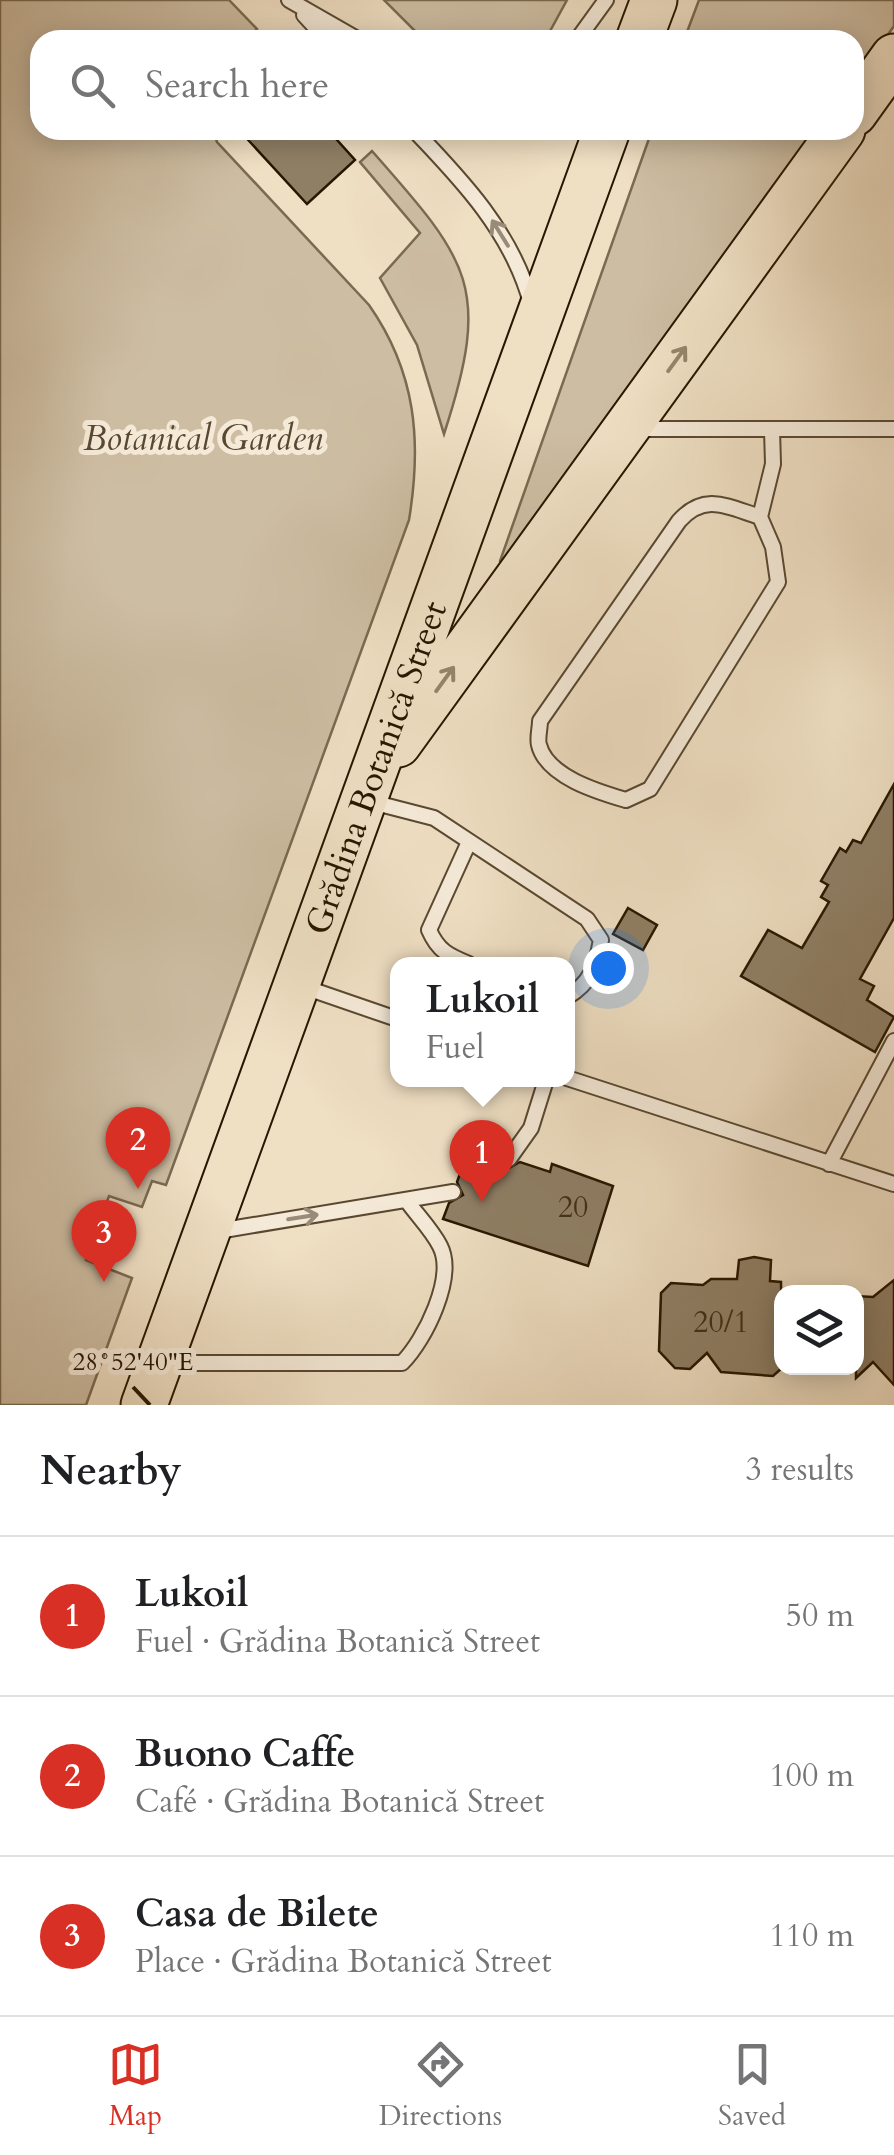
<!DOCTYPE html>
<html lang="en">
<head>
<meta charset="utf-8">
<style>
	body { margin:0; font-family:Cardo,serif; background:#f2f2f2; color:#202124 }
	.controls { position:absolute; right:30px; bottom:30px; display:grid; overflow:hidden; border-radius:20px; box-shadow:0 5px 25px #0003 }
	.controls button { width:90px; height:90px; display:grid; place-items:center; padding:0; border:0; border-bottom:2px solid #e0e0e0; background:#fff; color:#202124; font:50px sans-serif }
	.you { position:absolute; left:608px; top:968px; width:35px; height:35px; margin:-25px; border:8px solid #fff; border-radius:50%; background:#1a73e8; box-shadow:0 0 0 15px #1a73e833 }
	.badge { display:grid; place-items:center; width:65px; height:65px; border-radius:50%; background:#d93025; color:#fff; font-size:32px; font-weight:700 }
	.pin { position:absolute; translate:-50% -82px; filter:drop-shadow(0 2px 5px #0008) }
	.pin::after { content:''; position:absolute; top:52px; width:35px; height:30px; background:inherit; clip-path:polygon(0 0,100% 0,50% 100%) }
	.popup { position:absolute; left:390px; top:957px; width:185px; height:130px; box-sizing:border-box; display:grid; place-content:center; border-radius:20px; background:#fff; filter:drop-shadow(0 2px 8px #0005); font-size:32px; white-space:nowrap; color:#757577 }
	.popup b { font-size:38px; color:#202124 }
	.popup::after { content:''; position:absolute; left:50%; top:100%; margin-left:-20px; border:20px solid transparent; border-top-color:#fff }
	.list { margin:0; padding:0; list-style:none }
	h2 { display:flex; justify-content:space-between; align-items:center; height:130px; margin:0; padding:0 40px; font-size:42px }
	h2 small { font-size:32px; font-weight:400; color:#757577 }
	.list li { display:grid; grid-template-columns:65px 1fr auto; gap:30px; align-items:center; box-sizing:border-box; height:160px; padding:0 40px; border-top:2px solid #e0e0e0 }
	.list b { display:block; font-size:38px; white-space:nowrap }
	.list p { margin:0; font-size:32px; white-space:nowrap; color:#757577 }
	.list em { font-size:32px; font-style:normal; color:#757577 }
	.icon { flex:none; width:55px; height:55px; fill:none; stroke:currentColor; stroke-width:2; stroke-linecap:round; stroke-linejoin:round }
	.map { position:relative; flex:none; width:894px; height:1405px; overflow:hidden }
	.search { position:absolute; background:#fff; box-shadow:0 5px 25px #0003; left:30px; right:30px; top:30px; height:110px; display:flex; align-items:center; gap:25px; box-sizing:border-box; padding:0 35px; border-radius:30px; color:#757577; font-size:38px }
	.sheet { height:610px; background:#fff }
	nav { display:flex; justify-content:space-around; align-items:center; box-sizing:border-box; height:140px; border-top:2px solid #e0e0e0; background:#fff; font-size:28px; color:#757577 }
	nav a { display:grid; justify-items:center; gap:5px }
	nav .on { color:#d93025 }
	.map>svg:first-child { display:block }
	.green { fill:#cdbda2; stroke:#7a6a51; stroke-width:2.5 }
	.building { fill:#8f7f65; stroke:#271600; stroke-width:2.5 }
	.lines { fill:none; stroke-linecap:round; stroke-linejoin:round }
	.service-casing { stroke:#594831; stroke-width:18 }
	.primary-casing { stroke:#271600; stroke-width:49 }
	.service { stroke:#f5ead8; stroke-width:14 }
	.primary { stroke:#efdfc3; stroke-width:45 }
	.oneway { stroke:#988b77 }
	.oneway2 { stroke:#95856b }
	.ticks { fill:none; stroke:#271600; stroke-width:4 }
	.labels { text-anchor:middle; stroke-width:10; stroke-linejoin:round; paint-order:stroke }
	.number-label { font-size:30px; fill:#413019 }
	.park-label { font-size:35px; font-style:italic; fill:#594831; stroke:#f5ead8 }
	.street-label { font-size:35px; fill:#271600; stroke:#f5ead8 }
	.ticks-label { font-size:25px; text-anchor:middle; fill:#271600; stroke:#f5ead8; stroke-width:10; stroke-linejoin:round; paint-order:stroke }
</style>
</head>
<body>
<div class="map">
<svg width="894" height="1405" viewBox="0 0 894 1405">
	<rect width="100%" height="100%" fill="#efdfc3"/>
	<filter id="stains"><feTurbulence type="fractalNoise" baseFrequency=".002" numOctaves="4"/><feColorMatrix values="0 0 0 0 .2 0 0 0 0 .09 0 0 0 0 .02 0 0 0 .5 -.17"/></filter>
	<radialGradient id="worn" r=".72"><stop offset=".6" stop-color="#630" stop-opacity="0"/><stop offset="1" stop-color="#630" stop-opacity=".3"/></radialGradient>
	<!-- green -->
	<path class="green" d="M 0,0 L 229,0 L 257,29 L 246,40 L 40,40 L 40,130 L 213,130 L 217,142 L 369,305 C 416,372 422,441 409,520 L 166,1185 L 152,1181 L 142,1207 L 109,1196 L 86,1260 L 132,1278 L 86,1405 L 0,1405 Z
		M 384,0 L 567,0 L 549,33 L 539,40 L 424,40 Z
		M 699,0 L 894,0 L 894,26 L 854,82 L 854,40 L 684,40 Z
		M 652,130 L 819,130 L 502,568 L 500,561 Z
		M 372,151 C 470,262 492,287 444,434 L 417,345 L 380,278 L 420,233 L 360,162 Z"/>
	<!-- building -->
	<path class="building" d="M 239,130 L 328,130 L 355,160 L 307,204 Z
		M 894,784 L 894,918 L 860,979 L 874,986 L 867,1000 L 894,1017 L 875,1052 L 741,976 L 768,930 L 802,948 L 829,902 L 821,897 L 828,885 L 821,881 L 840,848 L 846,852 L 853,840 L 861,843 Z
		M 628,908 L 657,925 L 643,950 L 613,934 Z
		M 470,1146 L 499,1156 L 500,1164 L 507,1169 L 520,1162 L 550,1172 L 552,1164 L 613,1186 L 588,1266 L 443,1219 L 449,1203 L 463,1195 L 457,1182 Z
		M 754,1257 L 771,1260 L 770,1281 L 781,1282 L 782,1368 L 773,1376 L 721,1372 L 707,1353 L 690,1369 L 675,1368 L 659,1351 L 661,1293 L 671,1283 L 703,1285 L 711,1279 L 737,1279 L 739,1260 Z
		M 894,1280 L 894,1385 L 873,1362 L 856,1378 L 856,1296 L 873,1297 Z"/>
	<g class="lines">
		<defs>
			<path id="service" d="M 289,0 L 359,40
				M 304,15 L 327,40
				M 577,40 L 606,0
				M 414,130 C 463,181 512,233 531,303
				M 638,429 L 894,429
				M 760,517 C 728,507 705,492 679,521 L 540,721 C 540,728 537,739 539,745 C 547,777 599,792 626,800 L 650,789 L 778,582 L 773,547 L 760,517 L 773,464 L 772,430
				M 368,801 L 434,818 L 587,919 L 601,940 C 596,966 591,983 567,997
				M 469,964 C 449,956 438,951 429,930 L 469,842
				M 304,987 L 397,1019
				M 567,1078 L 894,1184
				M 509,1159 L 531,1128 L 546,1080
				M 829,1164 L 894,1041
				M 218,1231 L 453,1192
				M 165,1363 L 402,1363 C 425,1340 456,1277 440,1246 C 432,1230 417,1215 407,1201"/>
			<g id="primary">
				<path d="M 639,40 L 654,0"/>
				<path d="M 854,113 L 894,57"/>
				<path d="M 398,744 L 842,130"/>
				<path id="s1" d="M 144,1405 L 607,130"/>
			</g>
		</defs>
		<!-- service casing -->
		<use href="#service" class="service-casing"/>
		<!-- primary casing -->
		<use href="#primary" class="primary-casing"/>
		<!-- service -->
		<use href="#service" class="service"/>
		<!-- primary -->
		<use href="#primary" class="primary"/>
	</g>
	<!-- one-way arrows -->
	<defs><path id="oneway-shaft" d="M-6 0H5M1.5-3L5.5 0L1.5 3" fill="none" stroke-width="1.6" stroke-linecap="round" stroke-linejoin="round" transform="scale(2.5)"/></defs>
	<g class="oneway">
		<use href="#oneway-shaft" transform="translate(500 233) rotate(-122)"/>
		<use href="#oneway-shaft" transform="translate(303 1217) rotate(-9)"/>
	</g>
	<g class="oneway2">
		<use href="#oneway-shaft" transform="translate(677 359) rotate(-54)"/>
		<use href="#oneway-shaft" transform="translate(445 679) rotate(-54)"/>
	</g>
	<!-- ticks -->
	<path class="ticks" d="M 133,1387 L 150,1405"/>
	<g class="labels">
		<!-- number labels -->
		<g class="number-label">
			<text x="573" y="1217">20</text>
			<text x="721" y="1332">20/1</text>
		</g>
		<!-- park labels -->
		<g class="park-label">
			<text x="203" y="450">Botanical Garden</text>
		</g>
		<!-- street labels -->
		<g class="street-label">
			<text dy="12" stroke="none"><textPath href="#s1" startOffset="678">Grădina Botanică Street</textPath></text>
		</g>
	</g>
	<g class="ticks-label">
		<text x="133" y="1370">28°52'40"E</text>
	</g>
	<rect width="100%" height="100%" filter="url(#stains)"/>
	<rect width="100%" height="100%" fill="url(#worn)"/>
</svg>
<div class="controls">
<button><svg class="icon" aria-label="layers" viewBox="0 0 24 24"><path d="M12 4l9 5-9 5-9-5zM3 14l9 5 9-5"/></svg></button>
</div>
<div class="you"></div>
<div class="pin badge" style="left:482px;top:1202px">1</div>
<div class="popup"><b>Lukoil</b>Fuel</div>
<div class="pin badge" style="left:138px;top:1189px">2</div>
<div class="pin badge" style="left:104px;top:1282px">3</div>
<div class="search"><svg class="icon" aria-label="search" viewBox="0 0 24 24"><circle cx="10" cy="10" r="6"/><path d="M15 15l6 6"/></svg>Search here</div>
</div>
<section class="sheet">
<h2>Nearby<small>3 results</small></h2>
<ul class="list">
<li><span class="badge">1</span><div><b>Lukoil</b><p>Fuel · Grădina Botanică Street</p></div><em>50 m</em></li>
<li><span class="badge">2</span><div><b>Buono Caffe</b><p>Café · Grădina Botanică Street</p></div><em>100 m</em></li>
<li><span class="badge">3</span><div><b>Casa de Bilete</b><p>Place · Grădina Botanică Street</p></div><em>110 m</em></li>
</ul>
</section>
<nav>
<a class="on"><svg class="icon" aria-label="map" viewBox="0 0 24 24"><path d="M3 6l6-2 6 2 6-2v14l-6 2-6-2-6 2zM9 4v14M15 6v14"/></svg>Map</a>
<a><svg class="icon" aria-label="directions" viewBox="0 0 24 24"><path d="M12 3l9 9-9 9-9-9zM9 14v-3h6M13 9l2 2-2 2"/></svg>Directions</a>
<a><svg class="icon" aria-label="saved" viewBox="0 0 24 24"><path d="M7 4h10v16l-5-4-5 4z"/></svg>Saved</a>
</nav>
</body>
</html>
